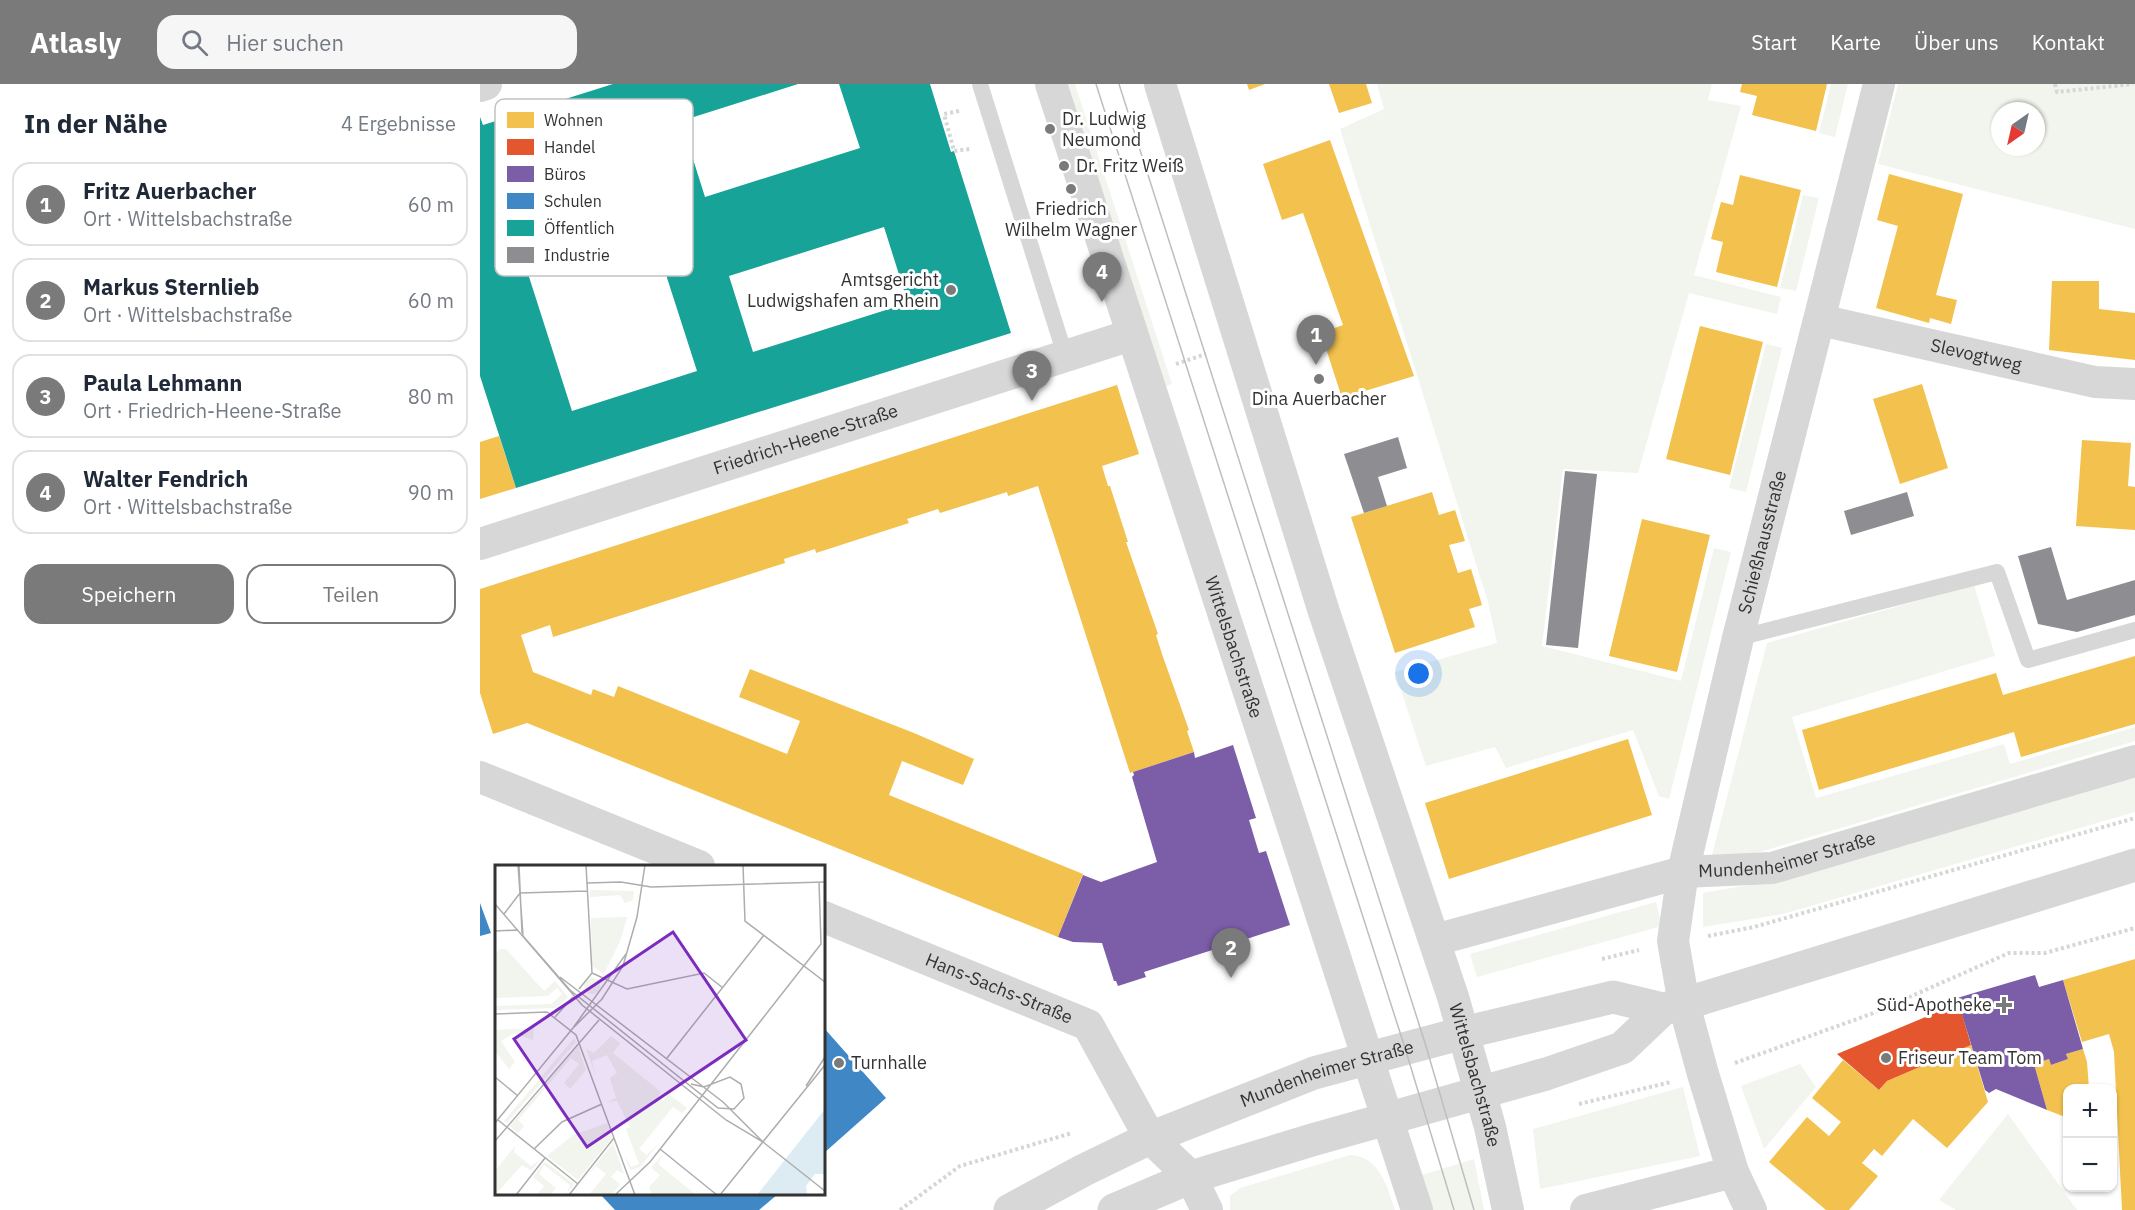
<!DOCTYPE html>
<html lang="de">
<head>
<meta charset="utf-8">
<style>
	body { margin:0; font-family:"IBM Plex Sans",sans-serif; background:#f6f6f7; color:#1f2937 }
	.controls { position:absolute; right:18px; bottom:18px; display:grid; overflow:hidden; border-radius:12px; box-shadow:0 2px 4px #0004 }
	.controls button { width:54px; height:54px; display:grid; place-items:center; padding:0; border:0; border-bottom:2px solid #e0e1e3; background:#fff; color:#1f2937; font:30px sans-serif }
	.compass { position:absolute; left:1511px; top:18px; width:54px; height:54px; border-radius:50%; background:#fff; box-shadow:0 2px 4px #0004; rotate:214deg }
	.you { position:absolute; left:939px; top:590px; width:21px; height:21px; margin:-15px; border:4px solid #fff; border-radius:50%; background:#1a73e8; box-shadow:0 0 0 9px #1a73e833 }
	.badge { display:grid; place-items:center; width:39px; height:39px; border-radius:50%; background:#7a7a7a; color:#fff; font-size:20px; font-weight:700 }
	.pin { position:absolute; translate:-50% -50px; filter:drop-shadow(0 2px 3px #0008) }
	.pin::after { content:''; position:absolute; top:32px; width:21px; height:18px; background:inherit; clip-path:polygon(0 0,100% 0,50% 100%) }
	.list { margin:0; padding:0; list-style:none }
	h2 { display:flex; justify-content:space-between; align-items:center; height:78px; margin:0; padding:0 24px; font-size:26px }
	h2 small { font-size:20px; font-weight:400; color:#747a83 }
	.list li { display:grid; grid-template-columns:39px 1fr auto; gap:18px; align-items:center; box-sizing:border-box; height:84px; margin:0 12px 12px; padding:0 12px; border:2px solid #e0e1e3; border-radius:18px }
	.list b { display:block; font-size:22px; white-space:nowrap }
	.list p { margin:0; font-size:20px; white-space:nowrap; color:#747a83 }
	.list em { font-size:20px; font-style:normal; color:#747a83 }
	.actions { display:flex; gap:12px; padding:18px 24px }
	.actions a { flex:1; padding:14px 0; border:2px solid #7a7a7a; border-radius:18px; text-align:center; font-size:21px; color:#7a7a7a }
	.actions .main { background:#7a7a7a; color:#fff }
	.icon { flex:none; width:33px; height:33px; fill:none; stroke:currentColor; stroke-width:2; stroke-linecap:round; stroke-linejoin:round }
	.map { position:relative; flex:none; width:1655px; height:1126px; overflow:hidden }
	header { display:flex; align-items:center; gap:36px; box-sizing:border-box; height:84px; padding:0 30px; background:#7a7a7a; color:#fff }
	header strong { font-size:28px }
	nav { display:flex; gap:33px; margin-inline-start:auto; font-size:21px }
	.search { width:420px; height:54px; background:#f6f6f7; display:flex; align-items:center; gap:15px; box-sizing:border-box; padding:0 21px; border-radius:18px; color:#747a83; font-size:22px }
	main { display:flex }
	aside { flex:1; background:#fff }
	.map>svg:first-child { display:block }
	.green { fill:#f1f5ed; fill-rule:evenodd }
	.homes { fill:#f2c14e }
	.shops { fill:#e4572e }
	.offices { fill:#7b5ea7 }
	.schools { fill:#3f88c5 }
	.public { fill:#17a398; fill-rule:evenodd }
	.industry { fill:#8d8d92 }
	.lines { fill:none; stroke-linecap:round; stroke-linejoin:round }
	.path { stroke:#d6d6d6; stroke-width:4; stroke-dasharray:3 3; stroke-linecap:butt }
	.service { stroke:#d7d7d7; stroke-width:16 }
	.minor { stroke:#d7d7d7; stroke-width:32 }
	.tertiary { stroke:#d7d7d7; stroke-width:33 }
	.tram { stroke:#bebebe; stroke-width:1.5 }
	.poi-dot { fill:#7a7a7a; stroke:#fff; stroke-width:2 }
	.labels { text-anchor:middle; stroke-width:6; stroke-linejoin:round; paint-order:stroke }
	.poi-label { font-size:18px; fill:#333; stroke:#fff; text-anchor:start }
	.street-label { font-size:18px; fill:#333; stroke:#fff }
	.inset-road { fill:none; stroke:#adadad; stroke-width:1.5 }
	.view { fill:#7b2cbf; fill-opacity:0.15; stroke:#7b2cbf; stroke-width:3 }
	.inset-edge { fill:none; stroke:#333; stroke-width:3 }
	.key { fill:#fff; stroke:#c2c2c2; stroke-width:1.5 }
	.key-label { font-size:16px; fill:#333 }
</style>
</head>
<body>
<header>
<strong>Atlasly</strong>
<div class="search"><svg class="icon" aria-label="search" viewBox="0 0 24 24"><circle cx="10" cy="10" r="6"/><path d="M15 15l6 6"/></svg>Hier suchen</div>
<nav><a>Start</a><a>Karte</a><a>Über uns</a><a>Kontakt</a></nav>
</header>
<main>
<aside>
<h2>In der Nähe<small>4 Ergebnisse</small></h2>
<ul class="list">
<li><span class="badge">1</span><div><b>Fritz Auerbacher</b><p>Ort · Wittelsbachstraße</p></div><em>60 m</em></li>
<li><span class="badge">2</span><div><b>Markus Sternlieb</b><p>Ort · Wittelsbachstraße</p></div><em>60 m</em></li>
<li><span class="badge">3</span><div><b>Paula Lehmann</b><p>Ort · Friedrich-Heene-Straße</p></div><em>80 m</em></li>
<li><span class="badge">4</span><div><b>Walter Fendrich</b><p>Ort · Wittelsbachstraße</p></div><em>90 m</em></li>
</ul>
<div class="actions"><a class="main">Speichern</a><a>Teilen</a></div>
</aside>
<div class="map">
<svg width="1655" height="1126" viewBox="0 0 1655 1126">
	<rect width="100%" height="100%" fill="#fff"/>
	<!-- green -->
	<path class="green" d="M 581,0 L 595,0 L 692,300 L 678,305 Z
		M 897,0 L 1232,0 L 1228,16 L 1261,22 L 1214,191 L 1301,213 L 1297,230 L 1209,209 L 1158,389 L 1083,385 L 1062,562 L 1201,597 L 1234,464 L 1251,468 L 1189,715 L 1179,712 L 1153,646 L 1026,684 L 1015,663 L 946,682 L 915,588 L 1017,559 L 1008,518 L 860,45 L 904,25 Z
		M 1351,0 L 1368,0 L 1355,53 L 1339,49 Z
		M 1418,0 L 1655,0 L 1655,145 L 1398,80 ZM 1520,27 L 1556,27 L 1556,63 L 1520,63 Z
		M 1323,111 L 1339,114 L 1316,207 L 1300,204 Z
		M 1286,260 L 1302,264 L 1266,408 L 1249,404 Z
		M 1494,501 L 1515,572 L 1312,633 L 1336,714 L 1524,660 L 1530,680 L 1655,643 L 1655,657 L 1273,770 L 1232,771 L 1287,559 Z
		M 1655,694 L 1655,728 L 1303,830 L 1223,843 L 1223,809 L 1315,793 Z
		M 1176,818 L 1182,842 L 997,893 L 990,870 Z
		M 1320,980 L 1336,1003 L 1284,1065 L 1261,1002 Z
		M 1203,1003 L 1220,1072 L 1060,1105 L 1053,1045 Z
		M 1528,1030 L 1597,1126 L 1476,1126 L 1459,1116 Z
		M 870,1071 C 900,1072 907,1103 915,1126 L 750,1126 L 750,1112 L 760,1104 Z
		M 994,1075 L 1004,1126 L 953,1126 L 942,1091 Z"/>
	<!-- homes -->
	<path class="homes" d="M 767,0 L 785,0 L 769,6 Z
		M 849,0 L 886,0 L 892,19 L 859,29 Z
		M 1262,0 L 1347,0 L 1336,47 L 1272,31 L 1277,12 L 1260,8 Z
		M 850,56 L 934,292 L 862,314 L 841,249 L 863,241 L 823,129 L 802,136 L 783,80 Z
		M 1409,90 L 1483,110 L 1456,211 L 1477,216 L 1471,240 L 1450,234 L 1449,239 L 1396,224 L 1418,142 L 1397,136 Z
		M 1260,91 L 1321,106 L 1297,203 L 1236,188 L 1243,158 L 1231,155 L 1241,118 L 1253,121 Z
		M 1572,197 L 1619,197 L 1619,225 L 1655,229 L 1655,276 L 1569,266 Z
		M 1220,242 L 1283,258 L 1250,391 L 1186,375 Z
		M 1442,300 L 1468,384 L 1420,400 L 1393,315 Z
		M 637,301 L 659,370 L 622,382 L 628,402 L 630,402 L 648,458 L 646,458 L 678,550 L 676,551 L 682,570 L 709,646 L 707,647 L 714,668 L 650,689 L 558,402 L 528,412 L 527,408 L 460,429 L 458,425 L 427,435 L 429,439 L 336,469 L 335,465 L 304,475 L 305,479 L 73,553 L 70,541 L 41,551 L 53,588 L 111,611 L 113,605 L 134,613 L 138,602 L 307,670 L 320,637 L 259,613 L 270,585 L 434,649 L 494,675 L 483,701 L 422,677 L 409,711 L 603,790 L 578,853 L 47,639 L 13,650 L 0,609 L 0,505 Z
		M 19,352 L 36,404 L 0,415 L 0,358 Z
		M 1602,356 L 1651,359 L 1648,402 L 1655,403 L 1655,446 L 1596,442 Z
		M 952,408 L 959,431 L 975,426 L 985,457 L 969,461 L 978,489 L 991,485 L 1002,521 L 989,525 L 995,543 L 915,569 L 871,433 Z
		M 1162,435 L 1230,451 L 1197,588 L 1129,572 Z
		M 1655,572 L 1655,640 L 1541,673 L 1534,648 L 1339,706 L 1322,646 L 1516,589 L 1523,611 Z
		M 1148,655 L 1172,731 L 969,795 L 945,719 Z
		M 1655,875 L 1655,1126 L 1642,1126 L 1634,968 L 1629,950 L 1602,958 L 1583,896 Z
		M 1491,961 L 1508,1018 L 1467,1064 L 1433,1035 L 1402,1072 L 1394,1065 L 1382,1079 L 1398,1092 L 1369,1126 L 1346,1126 L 1289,1078 L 1327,1033 L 1349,1052 L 1361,1038 L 1332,1014 L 1363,976 L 1399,1006 L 1407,997 Z
		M 1603,965 L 1607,978 L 1609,1004 L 1588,1004 L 1588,1034 L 1567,1026 L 1554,980 L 1569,975 L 1571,981 L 1588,975 L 1586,970 Z"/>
	<!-- shops -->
	<path class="shops" d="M 1479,919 L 1491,961 L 1407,997 L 1399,1006 L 1357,970 Z"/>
	<!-- offices -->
	<path class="offices" d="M 753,661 L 776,734 L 769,736 L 779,769 L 786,767 L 810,841 L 664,888 L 666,893 L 638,902 L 636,897 L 634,897 L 622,859 L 593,858 L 578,853 L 603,791 L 621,798 L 677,778 L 652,693 L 654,691 L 653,688 L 714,668 L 715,674 Z
		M 1555,891 L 1559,903 L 1583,896 L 1603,965 L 1586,970 L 1588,975 L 1571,981 L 1569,975 L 1554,980 L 1567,1026 L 1516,1005 L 1509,1009 L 1505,1006 L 1477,914 Z"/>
	<!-- schools -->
	<path class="schools" d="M 0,819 L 11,849 L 0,852 Z
		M 344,944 L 406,1014 L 344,1069 Z
		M 120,1110 L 298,1110 L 279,1126 L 135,1126 Z"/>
	<!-- public -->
	<path class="public" d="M 133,0 L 318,0 L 201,37 L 225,113 L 380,64 L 359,0 L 450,0 L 471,68 L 474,67 L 531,249 L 36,404 L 0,292 L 0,33 L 3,41 ZM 143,57 L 217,287 L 92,327 L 18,96 ZM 404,143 L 428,219 L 273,268 L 249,192 Z"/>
	<!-- industry -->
	<path class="industry" d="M 918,353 L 927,384 L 898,393 L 907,422 L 884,429 L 864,370 Z
		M 1085,387 L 1117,390 L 1098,564 L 1066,561 Z
		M 1427,408 L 1434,432 L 1371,451 L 1364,427 Z
		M 1571,463 L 1587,516 L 1655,496 L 1655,531 L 1597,548 L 1558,540 L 1538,472 Z"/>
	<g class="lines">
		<!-- path -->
		<path class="path" d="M 1575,0 L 1577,8 L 1653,0
			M 479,27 L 464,30 L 474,67 L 490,65
			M 696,280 L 726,270
			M 1228,852 L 1274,843 L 1655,734
			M 1122,875 L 1159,866
			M 1255,979 L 1391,930 L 1529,869 L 1565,869 L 1655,844
			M 1099,1020 L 1191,998
			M 420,1126 L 480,1082 L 592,1049"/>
		<!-- service -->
		<path class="service" d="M 500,0 L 585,271
			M 1258,554 L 1517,488 L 1548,576 L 1655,546"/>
		<!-- minor -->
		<g class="minor">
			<path id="s1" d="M 571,0 C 690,376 817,750 937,1126"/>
			<path id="s2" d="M 680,0 L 844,528 L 973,913 L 1010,1043 L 1028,1126"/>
			<path d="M 0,2 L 6,0"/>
			<path id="s3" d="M 1340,236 L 1615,298 L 1655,300"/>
			<path id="s4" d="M 0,460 L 651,251"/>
			<path d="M 0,693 L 219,782"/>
			<path id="s5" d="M 344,833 L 608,941 L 670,1054 L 711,1093 L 727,1126"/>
			<path id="s6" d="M 955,856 L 1203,788 L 1292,784 L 1655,677"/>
			<path d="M 1106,1126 L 1253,1088"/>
			<path id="s7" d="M 1271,1126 L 1253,1088 L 1223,990 L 1204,920 L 1193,857 L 1203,788 L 1258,554 L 1399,0"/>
		</g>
		<!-- tertiary -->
		<g class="tertiary">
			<path id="s8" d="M 530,1126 L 604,1086 L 670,1054 L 834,989 L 983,949 L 1133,913 L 1183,925 L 1204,920 L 1655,781"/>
			<path d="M 634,1126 L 711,1093 L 832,1056 L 1066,990 L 1142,964 L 1183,925"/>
		</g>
		<!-- tram -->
		<path class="tram" d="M 616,0 L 925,964 L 974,1126
			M 639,0 L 945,959 L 994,1126"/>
	</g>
	<!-- markers -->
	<g class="poi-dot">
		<circle cx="570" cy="45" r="6"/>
		<circle cx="584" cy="82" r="6"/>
		<circle cx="591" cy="105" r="6"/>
		<circle cx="471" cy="206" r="6"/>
		<circle cx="839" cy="295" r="6"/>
		<path d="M1521 912h6v6h6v6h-6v6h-6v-6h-6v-6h6z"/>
		<circle cx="1406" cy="974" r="6"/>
		<circle cx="359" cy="979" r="6"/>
	</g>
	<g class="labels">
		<!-- poi labels -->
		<g class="poi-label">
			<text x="582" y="41">Dr. Ludwig<tspan x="582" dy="21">Neumond</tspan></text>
			<text x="596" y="88">Dr. Fritz Weiß</text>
			<text x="591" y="131" text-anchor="middle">Friedrich<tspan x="591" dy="21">Wilhelm Wagner</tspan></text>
			<text x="459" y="202" text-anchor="end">Amtsgericht<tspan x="459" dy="21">Ludwigshafen am Rhein</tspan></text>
			<text x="839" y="321" text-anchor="middle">Dina Auerbacher</text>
			<text x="1512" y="927" text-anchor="end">Süd-Apotheke</text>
			<text x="1418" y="980">Friseur Team Tom</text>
			<text x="371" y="985">Turnhalle</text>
		</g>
		<!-- street labels -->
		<g class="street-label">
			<text dy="6" stroke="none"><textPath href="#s3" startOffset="160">Slevogtweg</textPath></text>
			<text dy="6" stroke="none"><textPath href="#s4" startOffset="342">Friedrich-Heene-Straße</textPath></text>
			<text dy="6" stroke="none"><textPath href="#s7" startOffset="690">Schießhausstraße</textPath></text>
			<text dy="6" stroke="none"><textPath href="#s1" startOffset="592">Wittelsbachstraße</textPath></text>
			<text dy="6" stroke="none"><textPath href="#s6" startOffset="363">Mundenheimer Straße</textPath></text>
			<text dy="6" stroke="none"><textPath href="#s5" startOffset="189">Hans-Sachs-Straße</textPath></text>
			<text dy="6" stroke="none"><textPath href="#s8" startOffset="346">Mundenheimer Straße</textPath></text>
			<text dy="6" stroke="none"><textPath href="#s2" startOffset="1040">Wittelsbachstraße</textPath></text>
		</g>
	</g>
	<!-- overview -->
	<g transform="translate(15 781)">
		<rect width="330" height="330" fill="#fff"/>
		<path d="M 95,25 L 139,26 L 138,35 L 130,38 L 125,30 L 95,32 ZM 132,52 L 126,74 L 109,109 L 97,101 L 96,53 ZM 4,84 L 11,84 L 49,126 L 60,116 L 73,132 L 62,143 L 0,145 L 0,141 L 56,139 L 67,129 L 62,123 L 53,131 L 0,133 L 0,90 ZM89 121a8 8 0 1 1 16 0a8 8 0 1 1-16 0ZM 39,163 L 38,175 L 19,168 L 6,176 L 20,197 L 14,204 L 0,186 L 0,165 ZM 116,171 L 125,178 L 118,188 L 166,227 L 163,232 L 168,236 L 174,229 L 192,243 L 187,248 L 178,242 L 144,284 L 152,290 L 165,277 L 145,302 L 135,305 L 129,289 L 136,302 L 144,299 L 131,264 L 135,262 L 122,236 L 112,237 L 121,233 L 115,213 L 122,208 L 112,190 L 97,196 L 101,211 L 91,184 L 99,188 ZM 79,173 L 81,177 L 12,258 L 9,256 ZM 83,181 L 91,205 L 75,224 L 69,218 L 84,199 L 76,193 L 23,255 L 29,261 L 23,268 L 15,261 ZM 112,258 L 117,273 L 83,315 L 52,291 L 78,270 ZM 118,278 L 129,309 L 122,305 L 116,312 L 125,319 L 117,330 L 94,330 L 111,309 L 101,301 L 77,330 ZM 20,281 L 19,287 L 36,301 L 45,295 L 36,306 L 27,300 L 0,330 L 0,306 ZM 168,289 L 163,299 L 201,330 L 157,330 L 154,322 L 165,310 L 156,303 ZM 50,297 L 79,319 L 71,330 L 75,320 L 49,300 L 44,309 L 61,323 L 55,330 L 42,330 L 49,321 L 38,312 Z" fill="#f1f5ed"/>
		<path d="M 330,244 L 330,309 L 320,309 L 311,321 L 312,330 L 262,330 Z" fill="#ddebf3"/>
		<path class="inset-road" d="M 23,0 L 28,71 L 75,125 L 223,243 L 239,244 L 249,233 L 246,219 L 235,212 L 209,222 L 196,219M 24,0 L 27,68M 91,0 L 97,108M 248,0 L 250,56 L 330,117M 92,18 L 126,17 L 156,22 L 330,17M 0,39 L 87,140 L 231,255 L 268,277 L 330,326M 9,49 L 25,28 L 92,26M 0,66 L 23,65M 97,108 L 132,124 L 209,108 L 228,123M 65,112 L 228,237 L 268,277M 84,124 L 97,108M 0,149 L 52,147 L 81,170 L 140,330M 60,152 L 78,132M 78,163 L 107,134 L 128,101 L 142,52 L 150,0M 172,193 L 269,70M 0,212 L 23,231M 311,221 L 330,192M 3,255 L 83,319M 0,258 L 78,163 L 131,89M 0,276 L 104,155M 39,284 L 67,257 L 107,239M 165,284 L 222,330M 21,330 L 50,293M 74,330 L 119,273M 120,330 L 155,297 L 326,79 L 324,17M 225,330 L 330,200"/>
		<path class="view" d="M 178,67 L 251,175 L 92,282 L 19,174 Z"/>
		<rect width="330" height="330" class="inset-edge"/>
	</g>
	<!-- legend -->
	<rect x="15" y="15" width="198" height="177" rx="9" class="key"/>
	<rect x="27" y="28" width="27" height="16" fill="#f2c14e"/>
	<rect x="27" y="55" width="27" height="16" fill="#e4572e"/>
	<rect x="27" y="82" width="27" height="16" fill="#7b5ea7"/>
	<rect x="27" y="109" width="27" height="16" fill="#3f88c5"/>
	<rect x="27" y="136" width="27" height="16" fill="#17a398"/>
	<rect x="27" y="163" width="27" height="16" fill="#8d8d92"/>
	<g class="key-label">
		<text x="64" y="42">Wohnen</text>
		<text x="64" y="69">Handel</text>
		<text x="64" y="96">Büros</text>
		<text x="64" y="123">Schulen</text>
		<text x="64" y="150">Öffentlich</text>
		<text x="64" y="177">Industrie</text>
	</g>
</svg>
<div class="controls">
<button>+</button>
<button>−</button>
</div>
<svg class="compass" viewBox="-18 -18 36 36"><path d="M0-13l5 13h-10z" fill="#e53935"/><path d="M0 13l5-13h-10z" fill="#747a83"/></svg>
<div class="you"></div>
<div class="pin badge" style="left:836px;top:281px">1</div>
<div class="pin badge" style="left:751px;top:894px">2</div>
<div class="pin badge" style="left:552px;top:317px">3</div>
<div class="pin badge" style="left:622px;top:218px">4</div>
</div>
</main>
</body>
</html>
